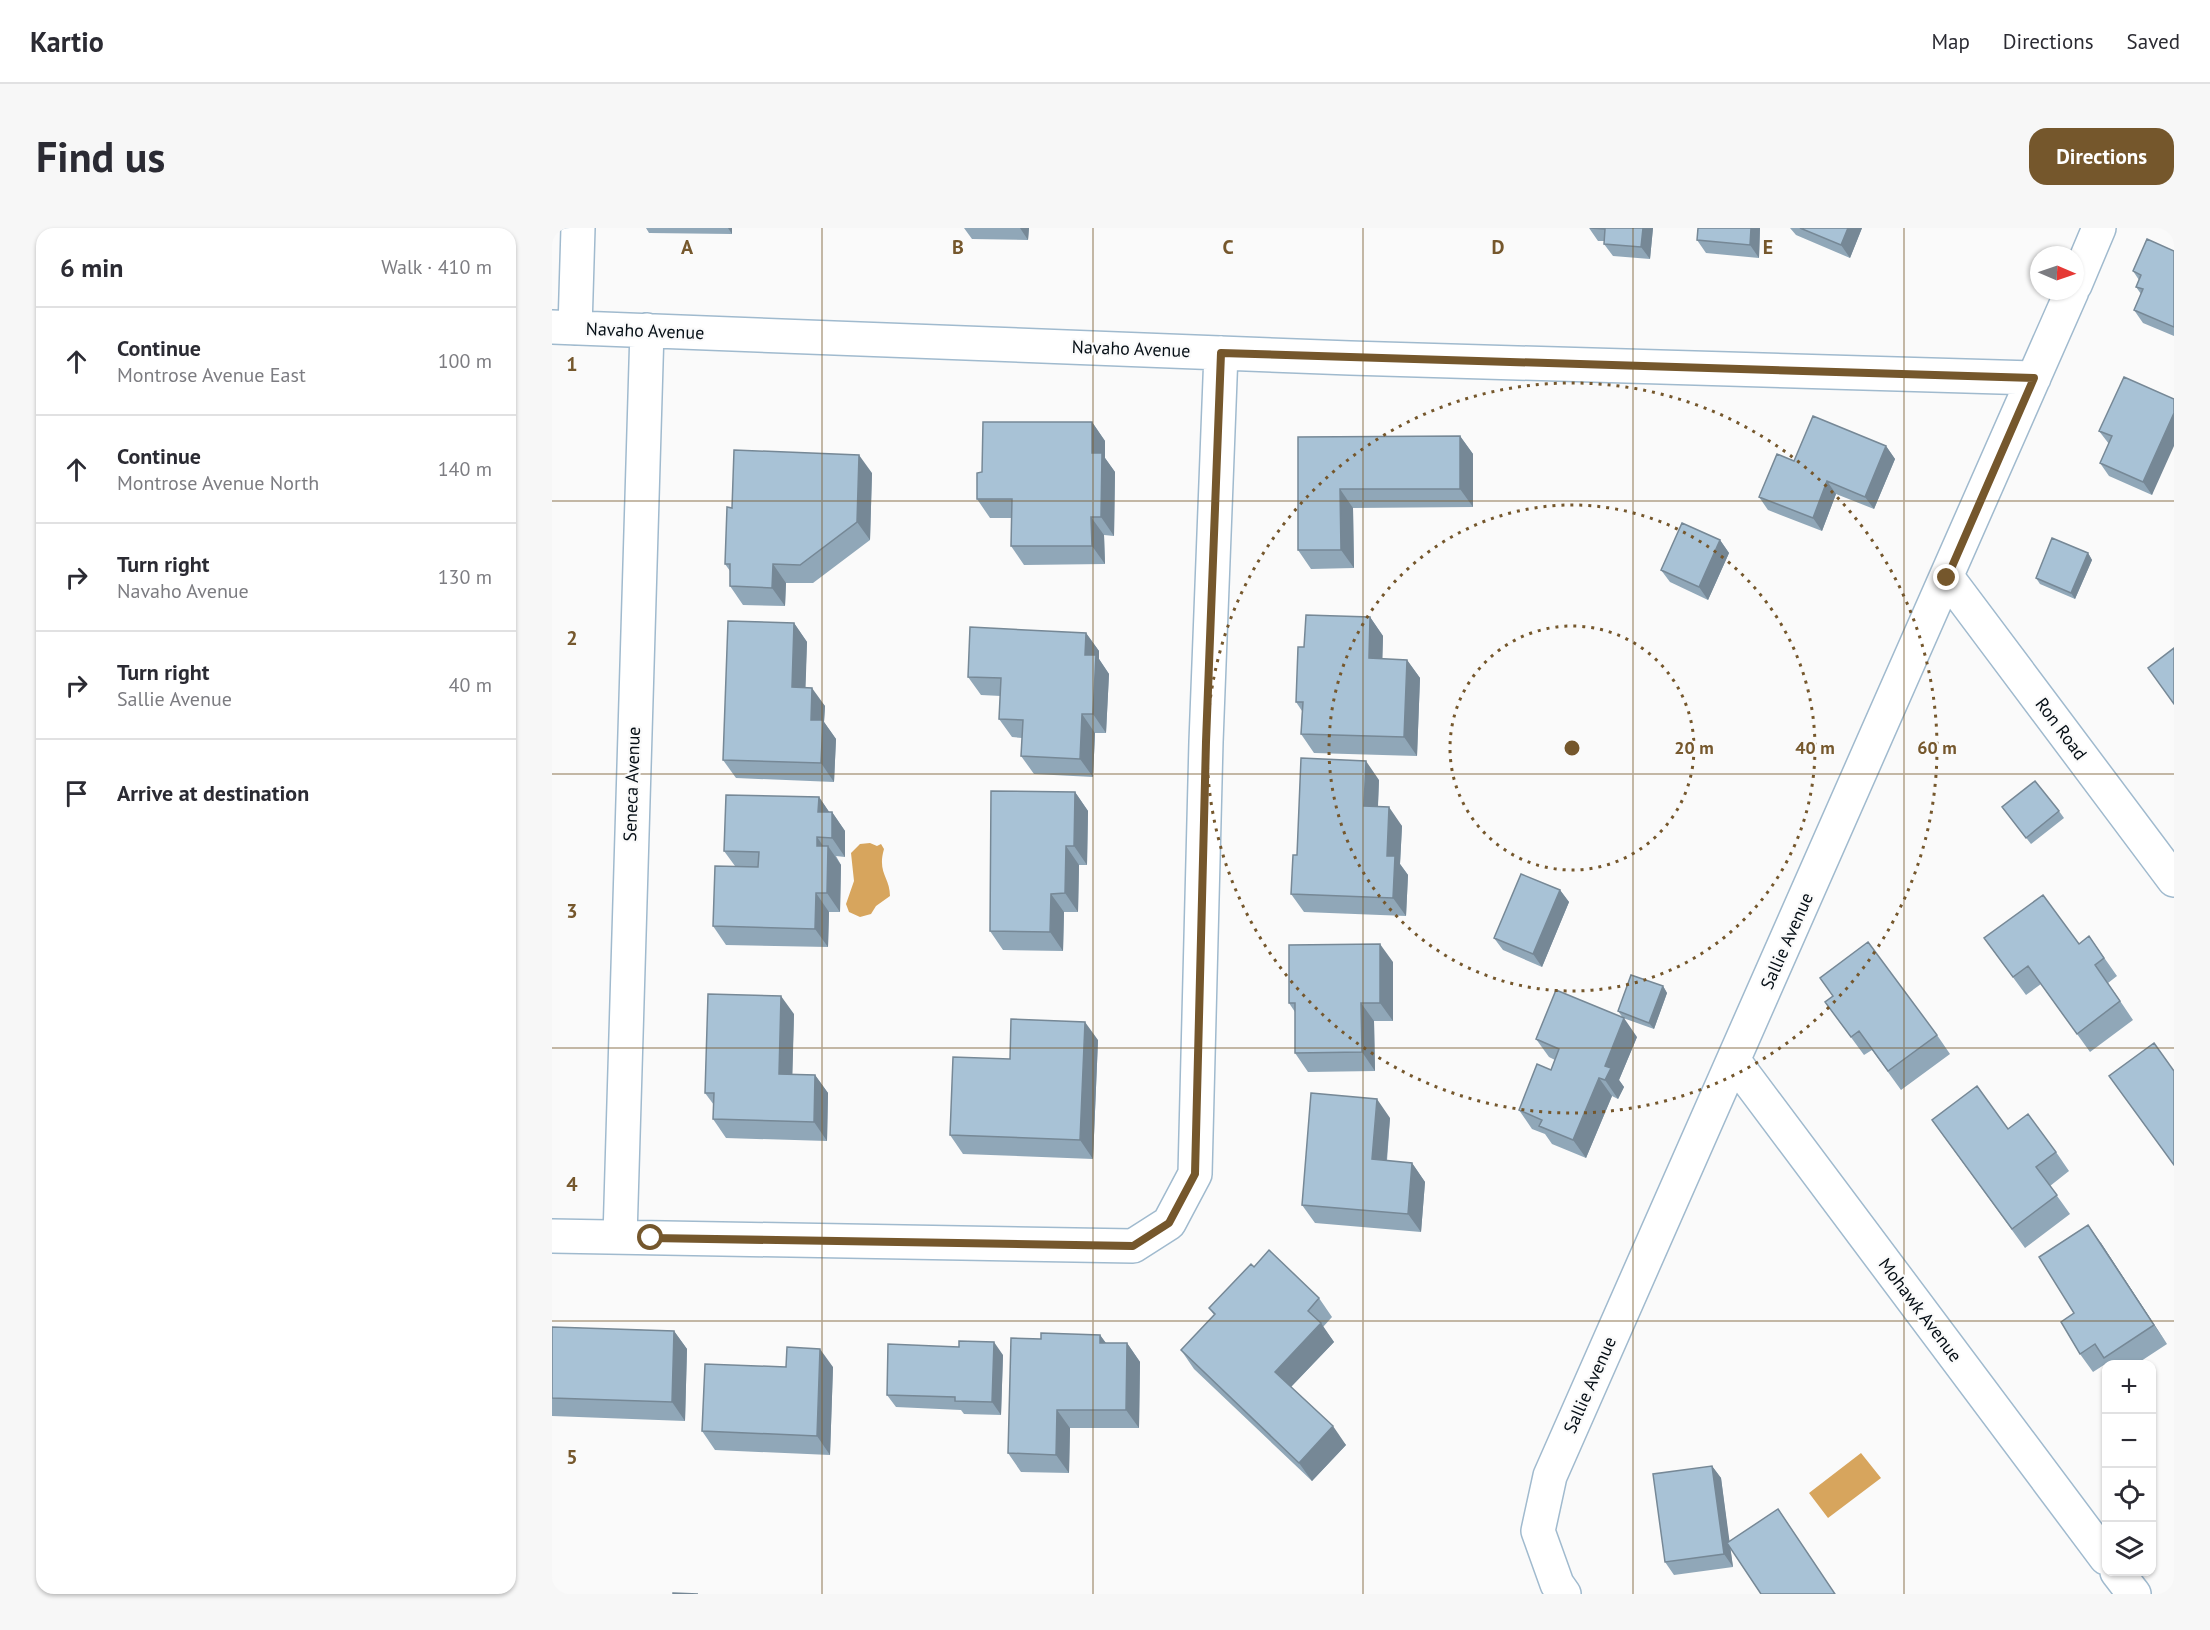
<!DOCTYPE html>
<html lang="en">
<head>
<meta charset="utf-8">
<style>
	body { margin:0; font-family:"PT Sans",sans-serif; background:#f7f7f7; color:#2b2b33 }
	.controls { position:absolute; right:18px; bottom:18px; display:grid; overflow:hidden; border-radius:12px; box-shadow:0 2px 4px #0004 }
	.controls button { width:54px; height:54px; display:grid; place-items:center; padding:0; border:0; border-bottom:2px solid #e1e1e2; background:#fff; color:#2b2b33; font:30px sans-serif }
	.compass { position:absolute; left:1478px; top:18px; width:54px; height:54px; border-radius:50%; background:#fff; box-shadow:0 2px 4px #0004; rotate:92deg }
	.stop { position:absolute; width:18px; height:18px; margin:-14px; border:4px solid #75572c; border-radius:50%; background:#fff }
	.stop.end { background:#75572c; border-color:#fff; box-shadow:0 2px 6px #0008 }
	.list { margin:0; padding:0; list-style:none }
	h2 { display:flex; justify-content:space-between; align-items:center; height:78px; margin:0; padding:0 24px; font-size:26px }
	h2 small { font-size:20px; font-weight:400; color:#7c7c81 }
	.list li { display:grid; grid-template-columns:39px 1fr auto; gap:18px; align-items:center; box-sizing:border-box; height:108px; padding:0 24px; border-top:2px solid #e1e1e2 }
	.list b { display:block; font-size:22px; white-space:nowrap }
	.list p { margin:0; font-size:20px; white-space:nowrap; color:#7c7c81 }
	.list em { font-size:20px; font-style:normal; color:#7c7c81 }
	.icon { flex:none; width:33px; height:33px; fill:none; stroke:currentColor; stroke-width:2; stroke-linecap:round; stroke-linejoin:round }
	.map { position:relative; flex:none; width:1622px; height:1366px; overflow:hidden; border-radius:18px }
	header { display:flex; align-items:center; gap:36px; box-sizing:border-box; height:84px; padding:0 30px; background:#fff; border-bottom:2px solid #e1e1e2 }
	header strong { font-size:28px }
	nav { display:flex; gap:33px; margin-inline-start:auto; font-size:21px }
	.intro { display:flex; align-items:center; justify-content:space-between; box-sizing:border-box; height:144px; padding:0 36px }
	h1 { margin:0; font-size:42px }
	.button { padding:15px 27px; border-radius:18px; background:#75572c; color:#fff; font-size:21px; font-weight:700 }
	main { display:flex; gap:36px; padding:0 36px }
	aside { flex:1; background:#fff; border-radius:18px; box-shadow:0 2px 4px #0004 }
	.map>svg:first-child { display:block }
	.water { fill:#d7a55d }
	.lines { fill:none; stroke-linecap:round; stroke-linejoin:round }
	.minor-casing { stroke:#a0bace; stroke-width:36 }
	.minor { stroke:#fff; stroke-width:33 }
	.wall { fill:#90a7b8 }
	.shaded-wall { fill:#768896 }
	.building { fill:#a8c2d6; stroke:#768896; stroke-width:1.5 }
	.route { stroke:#75572c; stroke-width:8 }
	.grid { fill:none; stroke:#75572c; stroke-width:1.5; stroke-opacity:0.55 }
	.ring { fill:none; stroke:#75572c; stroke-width:3; stroke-dasharray:3 6 }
	.labels { text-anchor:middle; stroke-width:4.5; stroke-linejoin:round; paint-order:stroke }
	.street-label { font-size:18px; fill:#050e15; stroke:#fafafa }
	.grid-label { font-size:20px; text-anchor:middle; font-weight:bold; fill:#75572c; stroke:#fafafa; stroke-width:4.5; stroke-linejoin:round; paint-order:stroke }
	.centre { fill:#75572c; stroke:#fafafa; stroke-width:3 }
	.ring-label { font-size:18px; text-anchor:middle; font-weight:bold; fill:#75572c; stroke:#fafafa; stroke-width:4.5; stroke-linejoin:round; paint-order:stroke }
</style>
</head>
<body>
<header>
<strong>Kartio</strong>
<nav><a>Map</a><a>Directions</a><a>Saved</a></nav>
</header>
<div class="intro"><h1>Find us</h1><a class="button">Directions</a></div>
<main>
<aside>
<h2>6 min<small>Walk · 410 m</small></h2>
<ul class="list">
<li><svg class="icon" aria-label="ahead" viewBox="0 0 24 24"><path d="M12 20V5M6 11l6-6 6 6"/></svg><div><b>Continue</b><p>Montrose Avenue East</p></div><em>100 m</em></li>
<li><svg class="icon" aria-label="ahead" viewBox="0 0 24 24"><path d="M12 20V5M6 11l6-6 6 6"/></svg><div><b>Continue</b><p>Montrose Avenue North</p></div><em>140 m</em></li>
<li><svg class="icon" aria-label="right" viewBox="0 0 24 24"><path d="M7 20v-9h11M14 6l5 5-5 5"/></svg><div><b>Turn right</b><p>Navaho Avenue</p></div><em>130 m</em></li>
<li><svg class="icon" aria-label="right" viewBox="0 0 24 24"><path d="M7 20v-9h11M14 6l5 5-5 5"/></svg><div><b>Turn right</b><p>Sallie Avenue</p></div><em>40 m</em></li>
<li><svg class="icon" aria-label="arrive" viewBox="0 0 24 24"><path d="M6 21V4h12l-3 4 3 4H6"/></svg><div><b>Arrive at destination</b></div></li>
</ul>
</aside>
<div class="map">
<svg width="1622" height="1366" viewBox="0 0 1622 1366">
	<rect width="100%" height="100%" fill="#fafafa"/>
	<!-- water -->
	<path class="water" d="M 318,615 L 325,618 L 329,616 L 332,621 C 325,645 338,649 338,668 L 324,678 L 319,686 L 308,689 L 297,684 L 294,676 L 302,653 L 299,625 L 308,616 Z
		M 1309,1225 L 1329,1250 L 1276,1290 L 1257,1265 Z"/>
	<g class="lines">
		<defs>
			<path id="minor" d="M 1523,57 L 1547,0
				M 0,99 L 798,130 L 1482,150
				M 23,100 L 26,0
				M 1395,349 L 1622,652
				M 1182,833 L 1554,1330
				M 0,1008 L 581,1018 L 617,995 L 643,946 L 654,514 L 669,125
				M 68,1009 L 95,102
				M 1565,1344 L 1582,1366
				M 1012,1366 L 1005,1356 L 986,1303 L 998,1248 L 1520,63"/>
		</defs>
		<!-- minor casing -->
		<use href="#minor" class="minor-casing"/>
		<!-- minor -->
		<use href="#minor" class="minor"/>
	</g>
	<!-- wall -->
	<path class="wall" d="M 94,0 L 180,0 L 180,6 L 97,5 Z
		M 412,0 L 477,0 L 476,12 L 420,11 Z
		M 1037,0 L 1101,0 L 1098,31 L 1061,28 L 1052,16 L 1052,13 L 1046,13 Z
		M 1208,0 L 1207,30 L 1154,25 L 1145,12 Z
		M 1238,0 L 1310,0 L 1298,30 L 1244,7 Z
		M 1622,23 L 1622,108 L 1591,95 L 1582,82 L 1589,66 L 1584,59 L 1587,52 L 1581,43 Z
		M 1622,171 L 1600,267 L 1557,248 L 1548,235 L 1557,216 L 1547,203 Z
		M 540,194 L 553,213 L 553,230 L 563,244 L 562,308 L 552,307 L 553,336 L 472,337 L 459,318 L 460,290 L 438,290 L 425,271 L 430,244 Z
		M 908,208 L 921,226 L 921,279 L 801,280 L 802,340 L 759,341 L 746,322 L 746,209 Z
		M 1334,218 L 1343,231 L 1322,281 L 1284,266 L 1270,303 L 1216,282 L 1207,269 L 1242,233 Z
		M 320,245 L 318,312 L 261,355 L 234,355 L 233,378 L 191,377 L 178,358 L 178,343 L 173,336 L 180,280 Z
		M 1168,312 L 1177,325 L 1156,372 L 1118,354 L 1109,342 Z
		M 1536,325 L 1540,332 L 1523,371 L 1488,356 L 1484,350 Z
		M 818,389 L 831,408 L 830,431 L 855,432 L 868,450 L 865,528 L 762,525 L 749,506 L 750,483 L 744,474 L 752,419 Z
		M 242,395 L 255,414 L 253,459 L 273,478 L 272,494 L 284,511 L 282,554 L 184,550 L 171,532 Z
		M 534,405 L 547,423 L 547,431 L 557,446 L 554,505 L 543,505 L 541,549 L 482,546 L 469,528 L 470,510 L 460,509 L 447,491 L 449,468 L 429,467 L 416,449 Z
		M 827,552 L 826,579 L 850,598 L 848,636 L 856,647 L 854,688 L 752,684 L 739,666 L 745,627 Z
		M 523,564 L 536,583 L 535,637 L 527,637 L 526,684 L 512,684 L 511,723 L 451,722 L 438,703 Z
		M 267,569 L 277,584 L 280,584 L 293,603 L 293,629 L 284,628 L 289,637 L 288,684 L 277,684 L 276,719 L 174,717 L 161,698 L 183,638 L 172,623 Z
		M 1450,579 L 1507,583 L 1512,590 L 1479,616 Z
		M 1008,662 L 1017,674 L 990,739 L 951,722 L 942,710 Z
		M 1537,708 L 1565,748 L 1556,755 L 1581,792 L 1538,824 L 1489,756 L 1474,767 L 1432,710 L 1527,716 Z
		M 841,734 L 841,793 L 822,793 L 823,843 L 756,844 L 743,825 L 743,784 L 737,775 Z
		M 1111,758 L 1115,765 L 1102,801 L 1071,790 L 1066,783 Z
		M 1273,774 L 1385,807 L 1398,826 L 1349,862 L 1320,822 L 1312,827 Z
		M 242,786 L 240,846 L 263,847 L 276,865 L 275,913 L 174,910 L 161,891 L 162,877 L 153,865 Z
		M 1085,809 L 1067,852 L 1072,859 L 1066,871 L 1060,868 L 1034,930 L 1000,916 L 993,906 L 980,901 L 967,882 L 999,842 L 1003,832 L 997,829 L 984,811 Z
		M 546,812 L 541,931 L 411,926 L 398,907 L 458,831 Z
		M 838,890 L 835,933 L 860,935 L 873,954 L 869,1004 L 763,995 L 750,977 Z
		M 1380,892 L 1456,901 L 1504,924 L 1517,943 L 1498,958 L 1518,986 L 1473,1020 Z
		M 1549,1015 L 1615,1116 L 1583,1137 L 1557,1137 L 1555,1135 L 1541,1144 L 1528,1126 L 1522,1085 Z
		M 702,1039 L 767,1070 L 780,1089 L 771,1099 L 782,1114 L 739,1159 L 794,1217 L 760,1253 L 642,1141 L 629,1122 L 662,1087 L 657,1080 Z
		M 0,1099 L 122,1103 L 135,1121 L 133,1193 L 0,1188 Z
		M 548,1107 L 554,1115 L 575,1115 L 588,1134 L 587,1200 L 518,1200 L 517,1245 L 469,1244 L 456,1225 L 489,1111 Z
		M 407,1119 L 451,1127 L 449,1187 L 412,1186 L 409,1182 L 344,1179 L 335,1167 Z
		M 234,1139 L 281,1139 L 278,1227 L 163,1222 L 150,1203 Z
		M 1160,1238 L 1169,1250 L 1177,1314 L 1226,1281 L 1239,1300 L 1178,1319 L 1181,1339 L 1122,1347 L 1113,1334 Z"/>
	<!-- shaded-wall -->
	<path class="shaded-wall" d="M 176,0 L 180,0 L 180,6 Z
		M 468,0 L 477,0 L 476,12 Z
		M 1091,0 L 1101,0 L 1098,31 L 1089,19 Z
		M 1199,0 L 1208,0 L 1207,30 L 1198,17 Z
		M 1296,0 L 1310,0 L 1298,30 L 1289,17 Z
		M 1622,185 L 1622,218 L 1600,267 L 1591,254 Z
		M 540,194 L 553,213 L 553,230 L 563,244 L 562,308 L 549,289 L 540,225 Z
		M 908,208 L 921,226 L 921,279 L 908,261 Z
		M 1334,218 L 1343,231 L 1322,281 L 1313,269 Z
		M 307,227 L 320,245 L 318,312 L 305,294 Z
		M 1275,253 L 1284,266 L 1270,303 L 1261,290 Z
		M 788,261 L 801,280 L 802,340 L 789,322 Z
		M 539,289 L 552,307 L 553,336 L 540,318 Z
		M 1168,312 L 1177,325 L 1156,372 L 1147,359 Z
		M 1536,325 L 1540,332 L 1523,371 L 1519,365 Z
		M 221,336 L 234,355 L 233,378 L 220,360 Z
		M 818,389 L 831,408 L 830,449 L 817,430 Z
		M 242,395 L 255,414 L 253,477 L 240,459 Z
		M 534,405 L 547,423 L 547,431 L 557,446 L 554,505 L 541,486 L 533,427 Z
		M 855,432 L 868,450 L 865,528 L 852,509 Z
		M 260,460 L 273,478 L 272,494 L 284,511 L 282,554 L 269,535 L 259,492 Z
		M 530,486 L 543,505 L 541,549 L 528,531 Z
		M 814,533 L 827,552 L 825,597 L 812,578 Z
		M 523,564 L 536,583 L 535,637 L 522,618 Z
		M 267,569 L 280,588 L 266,584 Z
		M 837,579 L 850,598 L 848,636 L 856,647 L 854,688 L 841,670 L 835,628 Z
		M 280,584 L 293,603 L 293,629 L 280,610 Z
		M 265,609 L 276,625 L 276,618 L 289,637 L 288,684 L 275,665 L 265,618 Z
		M 514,618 L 527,637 L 526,684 L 513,665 Z
		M 1008,662 L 1017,674 L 990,739 L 981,726 Z
		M 264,665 L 277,684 L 276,719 L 263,701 Z
		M 499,666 L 512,684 L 511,723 L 498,704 Z
		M 828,716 L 841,734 L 841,793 L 828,775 Z
		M 1111,758 L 1115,765 L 1102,801 L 1097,795 Z
		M 229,768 L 242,786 L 240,864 L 227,846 Z
		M 809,775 L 822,793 L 823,843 L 810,824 Z
		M 1072,790 L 1085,809 L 1067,852 L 1072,859 L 1066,871 L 1053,852 L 1053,838 Z
		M 533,794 L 546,812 L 541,931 L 528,912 Z
		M 263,847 L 276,865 L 275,913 L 262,894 Z
		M 1047,850 L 1060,868 L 1034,930 L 1021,912 Z
		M 825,871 L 838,890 L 833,950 L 820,931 Z
		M 860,935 L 873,954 L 869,1004 L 856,986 Z
		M 1536,997 L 1549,1015 L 1615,1116 L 1602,1097 Z
		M 769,1095 L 782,1114 L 736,1162 L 723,1144 Z
		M 122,1103 L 135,1121 L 133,1193 L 120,1174 Z
		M 548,1107 L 561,1125 L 548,1115 Z
		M 442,1114 L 451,1127 L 449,1187 L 440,1174 Z
		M 575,1115 L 588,1134 L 587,1200 L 574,1182 Z
		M 268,1121 L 281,1139 L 278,1227 L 265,1208 Z
		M 505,1182 L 518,1200 L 517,1245 L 504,1227 Z
		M 781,1198 L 794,1217 L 760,1253 L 747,1235 Z
		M 1160,1238 L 1169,1250 L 1181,1339 L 1172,1326 Z"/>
	<!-- building -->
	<path class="building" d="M 1038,0 L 1091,0 L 1089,19 L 1052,16 L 1053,1 Z
		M 1146,0 L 1199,0 L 1198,17 L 1145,12 Z
		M 1248,0 L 1296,0 L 1289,17 Z
		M 1595,11 L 1622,23 L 1622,99 L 1582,82 L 1591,61 L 1584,59 L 1589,47 L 1581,43 Z
		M 1572,149 L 1622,171 L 1622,185 L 1591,254 L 1548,235 L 1560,208 L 1547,203 Z
		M 1261,188 L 1334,218 L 1313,269 L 1275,253 L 1261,290 L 1207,269 L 1225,226 L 1242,233 Z
		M 431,194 L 540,194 L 540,225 L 550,225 L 549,289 L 539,289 L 540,318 L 459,318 L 460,271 L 425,271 L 425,245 L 430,244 Z
		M 908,208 L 908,261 L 788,261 L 789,322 L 746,322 L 746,209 Z
		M 182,222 L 307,227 L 305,294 L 248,337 L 221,336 L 220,360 L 178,358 L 178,336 L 173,336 L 175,279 L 180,280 Z
		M 1130,295 L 1168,312 L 1147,359 L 1109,342 Z
		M 1500,310 L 1536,325 L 1519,365 L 1484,350 Z
		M 754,387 L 818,389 L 817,430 L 855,432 L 852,509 L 749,506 L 751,474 L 744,474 L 746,419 L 752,419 Z
		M 176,393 L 242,395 L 240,459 L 260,460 L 259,492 L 271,492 L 269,535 L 171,532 Z
		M 418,399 L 534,405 L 533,427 L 544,427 L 541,486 L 530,486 L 528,531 L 469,528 L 471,492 L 447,491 L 449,450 L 416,449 Z
		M 1622,420 L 1622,476 L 1596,440 Z
		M 749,530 L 814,533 L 812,578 L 837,579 L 835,628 L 843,628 L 841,670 L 739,666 L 741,627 L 745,627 Z
		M 1483,553 L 1507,583 L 1474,610 L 1450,579 Z
		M 439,563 L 523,564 L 522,618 L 514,618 L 513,665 L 499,666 L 498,704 L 438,703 Z
		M 174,567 L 267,569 L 266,584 L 280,584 L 280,610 L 265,609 L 265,618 L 276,618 L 275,665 L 264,665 L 263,701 L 161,698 L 163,638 L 206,639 L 207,624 L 172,623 Z
		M 969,646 L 1008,662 L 981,726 L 942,710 Z
		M 1491,667 L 1527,716 L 1537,708 L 1552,730 L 1543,737 L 1568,773 L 1525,806 L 1476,738 L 1461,749 L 1432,710 Z
		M 1316,714 L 1385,807 L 1336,843 L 1307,803 L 1299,809 L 1273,774 L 1281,768 L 1268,750 Z
		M 828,716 L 828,775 L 809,775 L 810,824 L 743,825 L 743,775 L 737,775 L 737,717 Z
		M 1079,747 L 1111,758 L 1097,795 L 1066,783 Z
		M 1004,762 L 1072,790 L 1053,838 L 1059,840 L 1053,852 L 1047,850 L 1021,912 L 987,898 L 990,892 L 967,882 L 985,836 L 999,842 L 1007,821 L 984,811 Z
		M 156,766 L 229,768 L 227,846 L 263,847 L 262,894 L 161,891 L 162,865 L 153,865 Z
		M 459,791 L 533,794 L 528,912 L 398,907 L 401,829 L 458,831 Z
		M 1602,815 L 1622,843 L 1622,937 L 1557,848 Z
		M 1425,858 L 1456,901 L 1476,886 L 1504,924 L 1484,939 L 1505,967 L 1460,1001 L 1380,892 Z
		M 759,865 L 825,871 L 820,931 L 860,935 L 856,986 L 750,977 Z
		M 1536,997 L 1602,1097 L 1552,1130 L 1543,1116 L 1528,1126 L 1509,1094 L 1522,1085 L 1487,1029 Z
		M 717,1022 L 767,1070 L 756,1083 L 769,1095 L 723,1144 L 781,1198 L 747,1235 L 629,1122 L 663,1086 L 657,1080 L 699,1036 L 702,1039 Z
		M 0,1099 L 122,1103 L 120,1174 L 0,1170 Z
		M 489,1105 L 548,1107 L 548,1115 L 575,1115 L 574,1182 L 505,1182 L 504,1227 L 456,1225 L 459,1110 L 489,1111 Z
		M 407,1113 L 442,1114 L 440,1174 L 403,1173 L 403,1169 L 335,1167 L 336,1116 L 407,1119 Z
		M 235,1119 L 268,1121 L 265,1208 L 150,1203 L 153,1136 L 234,1139 Z
		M 1160,1238 L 1172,1326 L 1113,1334 L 1101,1246 Z
		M 1226,1281 L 1283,1366 L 1209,1366 L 1175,1315 Z
		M 121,1365 L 146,1366 L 121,1366 Z"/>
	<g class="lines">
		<!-- route -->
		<path class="route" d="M 99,1010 L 581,1018 L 617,995 L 643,946 L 654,514 L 669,125 L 1482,150 L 1395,350"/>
	</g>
	<!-- grid -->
	<path class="grid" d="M 270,0 L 270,1366M 541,0 L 541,1366M 811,0 L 811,1366M 1081,0 L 1081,1366M 1352,0 L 1352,1366M 0,273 L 1622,273M 0,546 L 1622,546M 0,820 L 1622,820M 0,1093 L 1622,1093"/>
	<!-- distance rings -->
	<g class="ring">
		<circle cx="1020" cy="520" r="122"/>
		<circle cx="1020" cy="520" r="243"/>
		<circle cx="1020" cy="520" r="365"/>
	</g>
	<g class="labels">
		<!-- street labels -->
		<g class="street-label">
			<text transform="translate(93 103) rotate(2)" y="6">Navaho Avenue</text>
			<text transform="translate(579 121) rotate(2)" y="6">Navaho Avenue</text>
			<text transform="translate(1509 501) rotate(53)" y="6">Ron Road</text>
			<text transform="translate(80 556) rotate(-88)" y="6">Seneca Avenue</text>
			<text transform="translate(1235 713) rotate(-66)" y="6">Sallie Avenue</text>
			<text transform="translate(1368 1082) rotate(53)" y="6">Mohawk Avenue</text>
			<text transform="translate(1038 1157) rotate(-66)" y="6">Sallie Avenue</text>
		</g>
	</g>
	<g class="grid-label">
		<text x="135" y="26">A</text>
		<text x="406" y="26">B</text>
		<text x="676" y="26">C</text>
		<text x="946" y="26">D</text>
		<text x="1216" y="26">E</text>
		<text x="20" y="143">1</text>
		<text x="20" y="417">2</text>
		<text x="20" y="690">3</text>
		<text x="20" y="963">4</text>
		<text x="20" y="1236">5</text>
	</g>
	<circle cx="1020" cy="520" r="9" class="centre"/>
	<g class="ring-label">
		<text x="1142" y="526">20 m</text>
		<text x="1263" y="526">40 m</text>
		<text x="1385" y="526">60 m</text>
	</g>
</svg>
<div class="controls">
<button>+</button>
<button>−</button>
<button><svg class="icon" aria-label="locate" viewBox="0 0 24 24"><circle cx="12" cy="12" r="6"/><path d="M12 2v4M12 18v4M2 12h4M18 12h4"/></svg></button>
<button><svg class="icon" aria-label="layers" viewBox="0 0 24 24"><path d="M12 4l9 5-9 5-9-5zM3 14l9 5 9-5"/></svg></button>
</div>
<svg class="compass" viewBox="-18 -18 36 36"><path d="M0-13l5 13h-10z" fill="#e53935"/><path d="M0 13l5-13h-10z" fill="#7c7c81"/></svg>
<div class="stop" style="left:99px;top:1010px"></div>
<div class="stop end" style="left:1395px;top:350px"></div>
</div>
</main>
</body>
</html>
